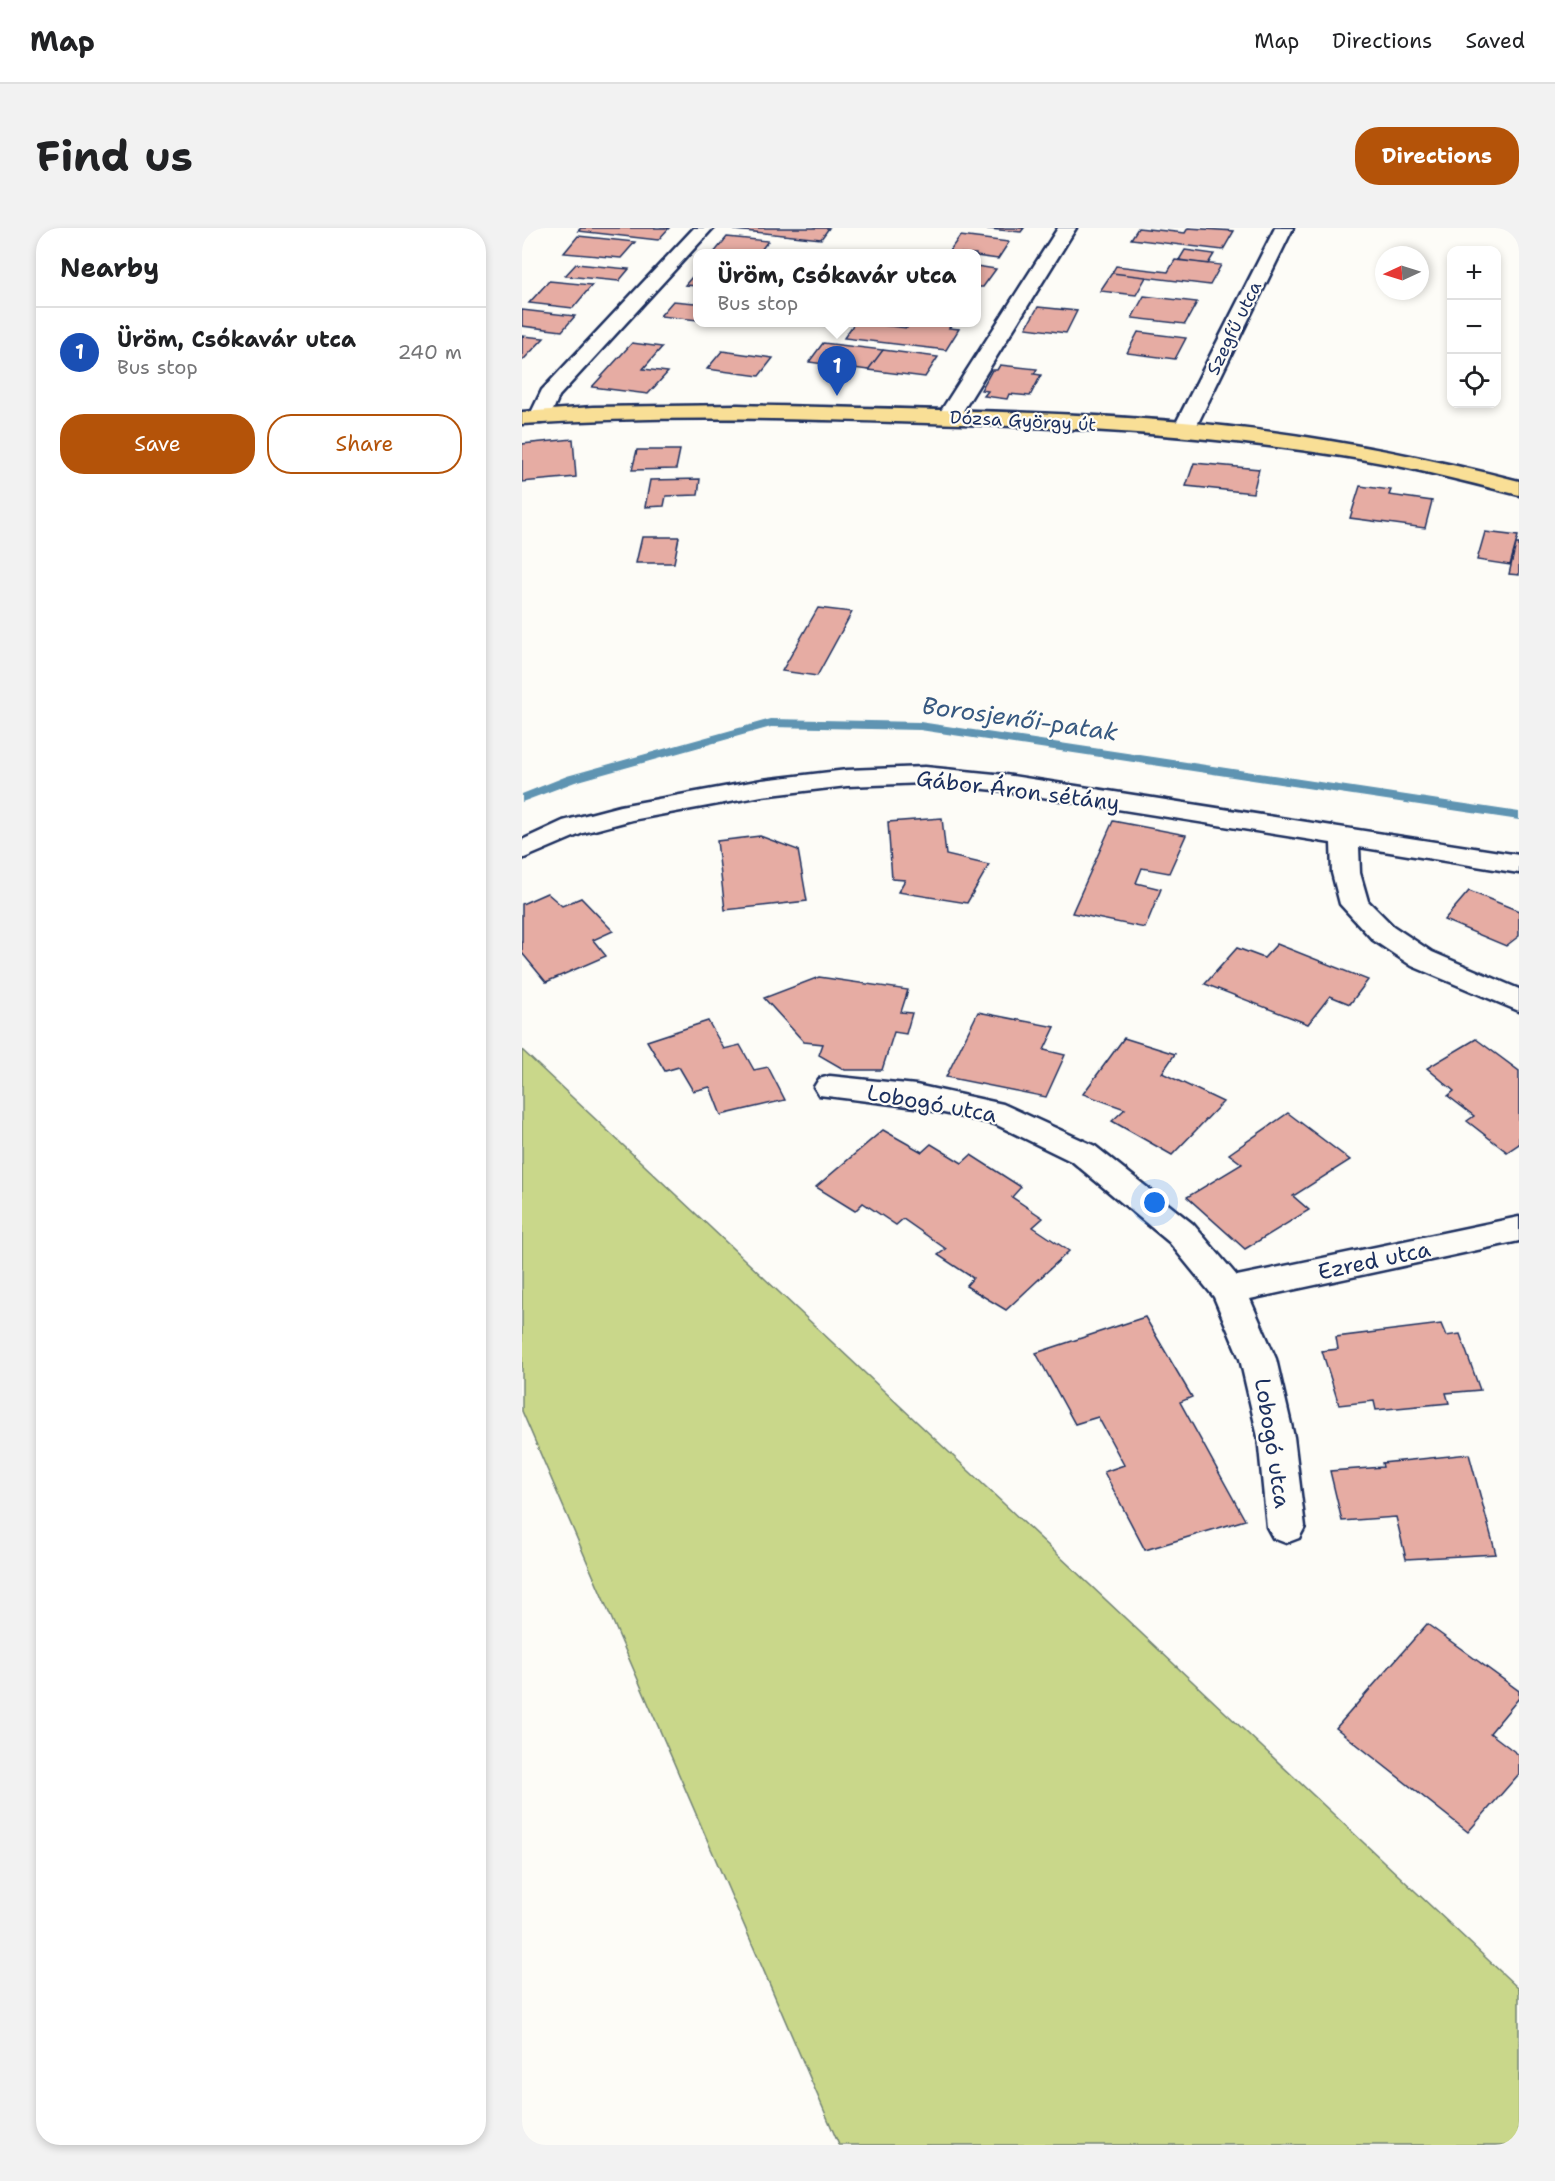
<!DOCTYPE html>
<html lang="en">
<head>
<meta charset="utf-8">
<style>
	body { margin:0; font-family:"Shantell Sans",sans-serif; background:#f2f2f2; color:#202124 }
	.controls { position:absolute; right:18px; top:18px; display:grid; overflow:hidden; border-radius:12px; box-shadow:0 3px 9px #0003 }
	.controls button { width:54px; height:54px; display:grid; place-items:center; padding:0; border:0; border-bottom:2px solid #e0e0e0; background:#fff; color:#202124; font:30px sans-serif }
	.compass { position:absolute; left:853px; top:18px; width:54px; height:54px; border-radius:50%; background:#fff; box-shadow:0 3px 9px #0003; rotate:266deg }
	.you { position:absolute; left:633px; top:975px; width:21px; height:21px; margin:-15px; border:4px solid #fff; border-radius:50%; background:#1a73e8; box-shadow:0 0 0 9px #1a73e833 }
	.badge { display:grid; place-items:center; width:39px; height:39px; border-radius:50%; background:#b45309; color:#fff; font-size:20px; font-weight:700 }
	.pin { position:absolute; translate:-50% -50px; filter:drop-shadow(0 2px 3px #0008) }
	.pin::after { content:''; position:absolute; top:32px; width:21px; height:18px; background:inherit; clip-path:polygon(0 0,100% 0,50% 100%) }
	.popup { position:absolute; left:171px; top:21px; width:288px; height:78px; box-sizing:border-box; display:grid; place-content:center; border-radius:12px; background:#fff; filter:drop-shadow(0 2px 4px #0005); font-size:20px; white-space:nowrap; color:#757577 }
	.popup b { font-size:22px; color:#202124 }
	.popup::after { content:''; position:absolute; left:50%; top:100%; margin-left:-12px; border:12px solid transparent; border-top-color:#fff }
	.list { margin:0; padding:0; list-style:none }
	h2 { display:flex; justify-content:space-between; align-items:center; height:78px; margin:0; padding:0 24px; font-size:26px }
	h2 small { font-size:20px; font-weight:400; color:#757577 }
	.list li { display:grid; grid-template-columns:39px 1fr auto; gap:18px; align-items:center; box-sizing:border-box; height:90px; padding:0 24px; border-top:2px solid #e0e0e0 }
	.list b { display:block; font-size:22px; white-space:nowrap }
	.list p { margin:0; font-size:20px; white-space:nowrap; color:#757577 }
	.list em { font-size:20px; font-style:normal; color:#757577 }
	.actions { display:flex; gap:12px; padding:18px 24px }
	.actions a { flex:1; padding:14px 0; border:2px solid #b45309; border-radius:24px; text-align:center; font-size:21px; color:#b45309 }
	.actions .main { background:#b45309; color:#fff }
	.icon { flex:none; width:33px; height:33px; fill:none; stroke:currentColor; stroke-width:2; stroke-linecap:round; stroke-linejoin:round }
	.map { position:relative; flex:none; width:997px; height:1917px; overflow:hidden; border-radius:24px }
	header { display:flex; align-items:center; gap:36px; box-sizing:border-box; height:84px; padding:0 30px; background:#fff; border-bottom:2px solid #e0e0e0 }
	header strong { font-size:28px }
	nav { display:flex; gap:33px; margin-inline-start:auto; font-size:21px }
	.intro { display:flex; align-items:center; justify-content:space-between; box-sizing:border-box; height:144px; padding:0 36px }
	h1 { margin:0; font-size:42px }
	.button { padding:15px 27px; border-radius:24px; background:#b45309; color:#fff; font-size:21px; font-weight:700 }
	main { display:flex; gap:36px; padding:0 36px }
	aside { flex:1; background:#fff; border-radius:24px; box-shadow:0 3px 9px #0003 }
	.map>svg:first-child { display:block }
	.green { fill:#c9d78a; stroke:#728374; stroke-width:1.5 }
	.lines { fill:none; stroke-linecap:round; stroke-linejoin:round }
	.stream { fill:#5e94b2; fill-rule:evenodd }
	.building { fill:#e6aca3; stroke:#1b2f5e; stroke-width:1.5 }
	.minor-casing { stroke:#1b2f5e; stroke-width:5 }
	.major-casing { stroke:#1b2f5e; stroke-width:5 }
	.minor { fill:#fdfcf7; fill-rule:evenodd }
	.major { fill:#f9df96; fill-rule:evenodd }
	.labels { text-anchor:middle; stroke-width:4.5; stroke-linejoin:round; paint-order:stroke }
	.far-street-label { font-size:18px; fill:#1b2f5e; stroke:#fdfcf7 }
	.street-label { font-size:22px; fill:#1b2f5e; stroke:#fdfcf7 }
	.water-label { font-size:24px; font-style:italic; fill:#375981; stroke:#fdfcf7 }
</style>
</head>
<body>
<header>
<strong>Map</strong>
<nav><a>Map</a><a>Directions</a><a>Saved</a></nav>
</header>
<div class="intro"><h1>Find us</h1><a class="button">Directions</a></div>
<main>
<aside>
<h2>Nearby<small></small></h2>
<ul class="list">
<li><span class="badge" style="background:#1a4fb4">1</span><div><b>Üröm, Csókavár utca</b><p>Bus stop</p></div><em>240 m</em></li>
</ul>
<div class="actions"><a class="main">Save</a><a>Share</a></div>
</aside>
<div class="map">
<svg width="997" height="1917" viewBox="0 0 997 1917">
	<rect width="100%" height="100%" fill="#fdfcf7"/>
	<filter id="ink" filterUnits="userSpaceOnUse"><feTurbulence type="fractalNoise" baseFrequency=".0167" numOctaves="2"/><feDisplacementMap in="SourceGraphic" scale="12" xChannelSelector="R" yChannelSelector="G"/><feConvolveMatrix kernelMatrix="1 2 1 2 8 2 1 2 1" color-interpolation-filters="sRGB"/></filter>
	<g filter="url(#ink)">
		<!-- green -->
		<path class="green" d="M 0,822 L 997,1761 L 997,1917 L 317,1917 L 0,1183 Z"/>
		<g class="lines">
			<!-- stream -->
			<path class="stream" d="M 249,491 L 398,494 L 997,584 L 997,592 L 398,502 L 249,499 L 53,554 L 0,574 L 0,566 L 45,548 Z"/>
		</g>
		<!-- building -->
		<path class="building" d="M 59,0 L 147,0 L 136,12 L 56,3 Z
			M 214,0 L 307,0 L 299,11 L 213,2 Z
			M 456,0 L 502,0 L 499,4 Z
			M 616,0 L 663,5 L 666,0 L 712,3 L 701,22 L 609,11 Z
			M 56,8 L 113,14 L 99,30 L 42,25 Z
			M 438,8 L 487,14 L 476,31 L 454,28 L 454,26 L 426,25 Z
			M 205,9 L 246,13 L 236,26 L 191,26 Z
			M 663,22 L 692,26 L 686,36 L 657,32 Z
			M 653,32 L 699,37 L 688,57 L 590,45 L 594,38 L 646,44 Z
			M 54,36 L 107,41 L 97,53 L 43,48 Z
			M 454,38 L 474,41 L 461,59 L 454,59 Z
			M 176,42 L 176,58 L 163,57 Z
			M 590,45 L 624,49 L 614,67 L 578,63 Z
			M 27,53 L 70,57 L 51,80 L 7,75 Z
			M 622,68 L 675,74 L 663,96 L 610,90 Z
			M 176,72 L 176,92 L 138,88 L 151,73 L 173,75 Z
			M 516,79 L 555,83 L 544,105 L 504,100 Z
			M 0,82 L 53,88 L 40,103 L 0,98 Z
			M 333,94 L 385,100 L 389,94 L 416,94 L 430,96 L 427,100 L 437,101 L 424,122 L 322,110 Z
			M 616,104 L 664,110 L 653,131 L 605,125 Z
			M 0,108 L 22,110 L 1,132 L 0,132 Z
			M 110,115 L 140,119 L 121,141 L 146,144 L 126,166 L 70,159 Z
			M 301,115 L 361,122 L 346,142 L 287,134 Z
			M 361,122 L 416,129 L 403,149 L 346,142 Z
			M 200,123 L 251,130 L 237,148 L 185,141 Z
			M 478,137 L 515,141 L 512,146 L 519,147 L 508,168 L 487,166 L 485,171 L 462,168 L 466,163 L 459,162 L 470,142 L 475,142 Z
			M 51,211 L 54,249 L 0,254 L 0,216 Z
			M 115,222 L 158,222 L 154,241 L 110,242 Z
			M 672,235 L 737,241 L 731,265 L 664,258 Z
			M 178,251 L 176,267 L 144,268 L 142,278 L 123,279 L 128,252 Z
			M 838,258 L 869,262 L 867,267 L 910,273 L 903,300 L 828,290 Z
			M 963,304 L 996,308 L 988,337 L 955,332 Z
			M 120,309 L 157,309 L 152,335 L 114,335 Z
			M 994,316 L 997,316 L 997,347 L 987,346 Z
			M 296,380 L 330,384 L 295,448 L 260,443 Z
			M 420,590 L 424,627 L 467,637 L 445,675 L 376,664 L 383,652 L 370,651 L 366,594 Z
			M 591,593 L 664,607 L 647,645 L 620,640 L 614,655 L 639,661 L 623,700 L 550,685 Z
			M 238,608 L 276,622 L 285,673 L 203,682 L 195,613 Z
			M 947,663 L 997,683 L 997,708 L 984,718 L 922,692 Z
			M 25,665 L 40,678 L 59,670 L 91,703 L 71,712 L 84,728 L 24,754 L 0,725 L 0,676 Z
			M 755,716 L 846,752 L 828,776 L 808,768 L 786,796 L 683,756 L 715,720 L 742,730 Z
			M 297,749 L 386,762 L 379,784 L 390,785 L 384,806 L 372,804 L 360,842 L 323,842 L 297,827 L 301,816 L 282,814 L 242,770 Z
			M 456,784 L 533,799 L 522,822 L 543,827 L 524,869 L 424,849 Z
			M 186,793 L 202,821 L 218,817 L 232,842 L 246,839 L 263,872 L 199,887 L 188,859 L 171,863 L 157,839 L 143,843 L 125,813 Z
			M 602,810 L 653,826 L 640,845 L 701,874 L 650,927 L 590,893 L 603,881 L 561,866 Z
			M 954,811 L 997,843 L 997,916 L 985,924 L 945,893 L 952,888 L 926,868 L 932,863 L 905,840 Z
			M 766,885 L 828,932 L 771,968 L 787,982 L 723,1021 L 665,969 L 720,936 L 707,926 Z
			M 361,902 L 400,924 L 409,916 L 440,935 L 449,927 L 499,959 L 490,969 L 521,990 L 511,999 L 547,1023 L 484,1082 L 444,1058 L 451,1050 L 416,1027 L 424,1021 L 381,991 L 374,997 L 341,975 L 333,983 L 294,959 Z
			M 623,1089 L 670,1169 L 658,1174 L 723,1292 L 623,1322 L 582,1244 L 602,1237 L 576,1189 L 553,1196 L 514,1125 Z
			M 919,1096 L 924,1108 L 938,1106 L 958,1162 L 924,1165 L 927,1175 L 854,1182 L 852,1173 L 817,1177 L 800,1123 L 816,1121 L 814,1109 Z
			M 947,1226 L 974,1326 L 884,1331 L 874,1289 L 820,1293 L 808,1243 L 861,1239 L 860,1235 Z
			M 905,1396 L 997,1463 L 997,1470 L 968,1505 L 997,1527 L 997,1546 L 946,1604 L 814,1500 Z"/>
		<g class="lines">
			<defs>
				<path id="minor" d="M 172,0 L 191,0 L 37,168 L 26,194 L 18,195 L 10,194 L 7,189 L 20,162 Z
					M 536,0 L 554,0 L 434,194 L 426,195 L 418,194 L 415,189 Z
					M 753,0 L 771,0 L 673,201 L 670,206 L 662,207 L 654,206 L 651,201 Z
					M 403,539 L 483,547 L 997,627 L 997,645 L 837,619 L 838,645 L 846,673 L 871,698 L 910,724 L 997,761 L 997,783 L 890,738 L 851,712 L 818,676 L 810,645 L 809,615 L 483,563 L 403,555 L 325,558 L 240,568 L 110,592 L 61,605 L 0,631 L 0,612 L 41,593 L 98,578 L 240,552 L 325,542 Z
					M 308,848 L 394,857 L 481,876 L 573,918 L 671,996 L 715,1048 L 997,989 L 997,1013 L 728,1071 L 754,1131 L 772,1209 L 783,1299 L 777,1310 L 764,1315 L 751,1310 L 745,1299 L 736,1209 L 718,1131 L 692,1069 L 647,1014 L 551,934 L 473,896 L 394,879 L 297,867 L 292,859 L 297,851 Z"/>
				<path id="major" d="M 216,177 C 364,181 514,182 661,194 C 775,204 887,225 997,253 L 997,267 C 938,252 880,237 820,228 C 672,205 522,198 373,194 C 248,190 124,188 0,196 L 0,184 L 71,179 Z"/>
			</defs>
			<!-- minor casing -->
			<use href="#minor" class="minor-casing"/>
			<!-- major casing -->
			<use href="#major" class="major-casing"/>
			<!-- minor -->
			<use href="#minor" class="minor"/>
			<!-- major -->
			<use href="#major" class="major"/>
		</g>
	</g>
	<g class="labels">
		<!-- far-street labels -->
		<g class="far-street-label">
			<text transform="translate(712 100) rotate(-64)" y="6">Szegfű utca</text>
			<text transform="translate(501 193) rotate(3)" y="6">Dózsa György út</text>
		</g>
		<!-- street labels -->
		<g class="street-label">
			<text transform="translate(496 562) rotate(7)" y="8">Gábor Áron sétány</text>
			<text transform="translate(410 875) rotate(10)" y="8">Lobogó utca</text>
			<text transform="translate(852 1032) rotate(-12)" y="8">Ezred utca</text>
			<text transform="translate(751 1215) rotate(81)" y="8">Lobogó utca</text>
		</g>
		<!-- water labels -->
		<g class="water-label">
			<text transform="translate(498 491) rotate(8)" y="8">Borosjenői-patak</text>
		</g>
	</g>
</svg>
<div class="controls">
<button>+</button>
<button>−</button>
<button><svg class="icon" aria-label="locate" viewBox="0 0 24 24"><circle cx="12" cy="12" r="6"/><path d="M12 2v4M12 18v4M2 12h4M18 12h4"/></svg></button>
</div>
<svg class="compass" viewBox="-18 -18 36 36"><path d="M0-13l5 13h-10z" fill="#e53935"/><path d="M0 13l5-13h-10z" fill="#757577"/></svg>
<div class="you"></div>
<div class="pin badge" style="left:315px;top:168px;background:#1a4fb4">1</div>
<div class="popup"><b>Üröm, Csókavár utca</b>Bus stop</div>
</div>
</main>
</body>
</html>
